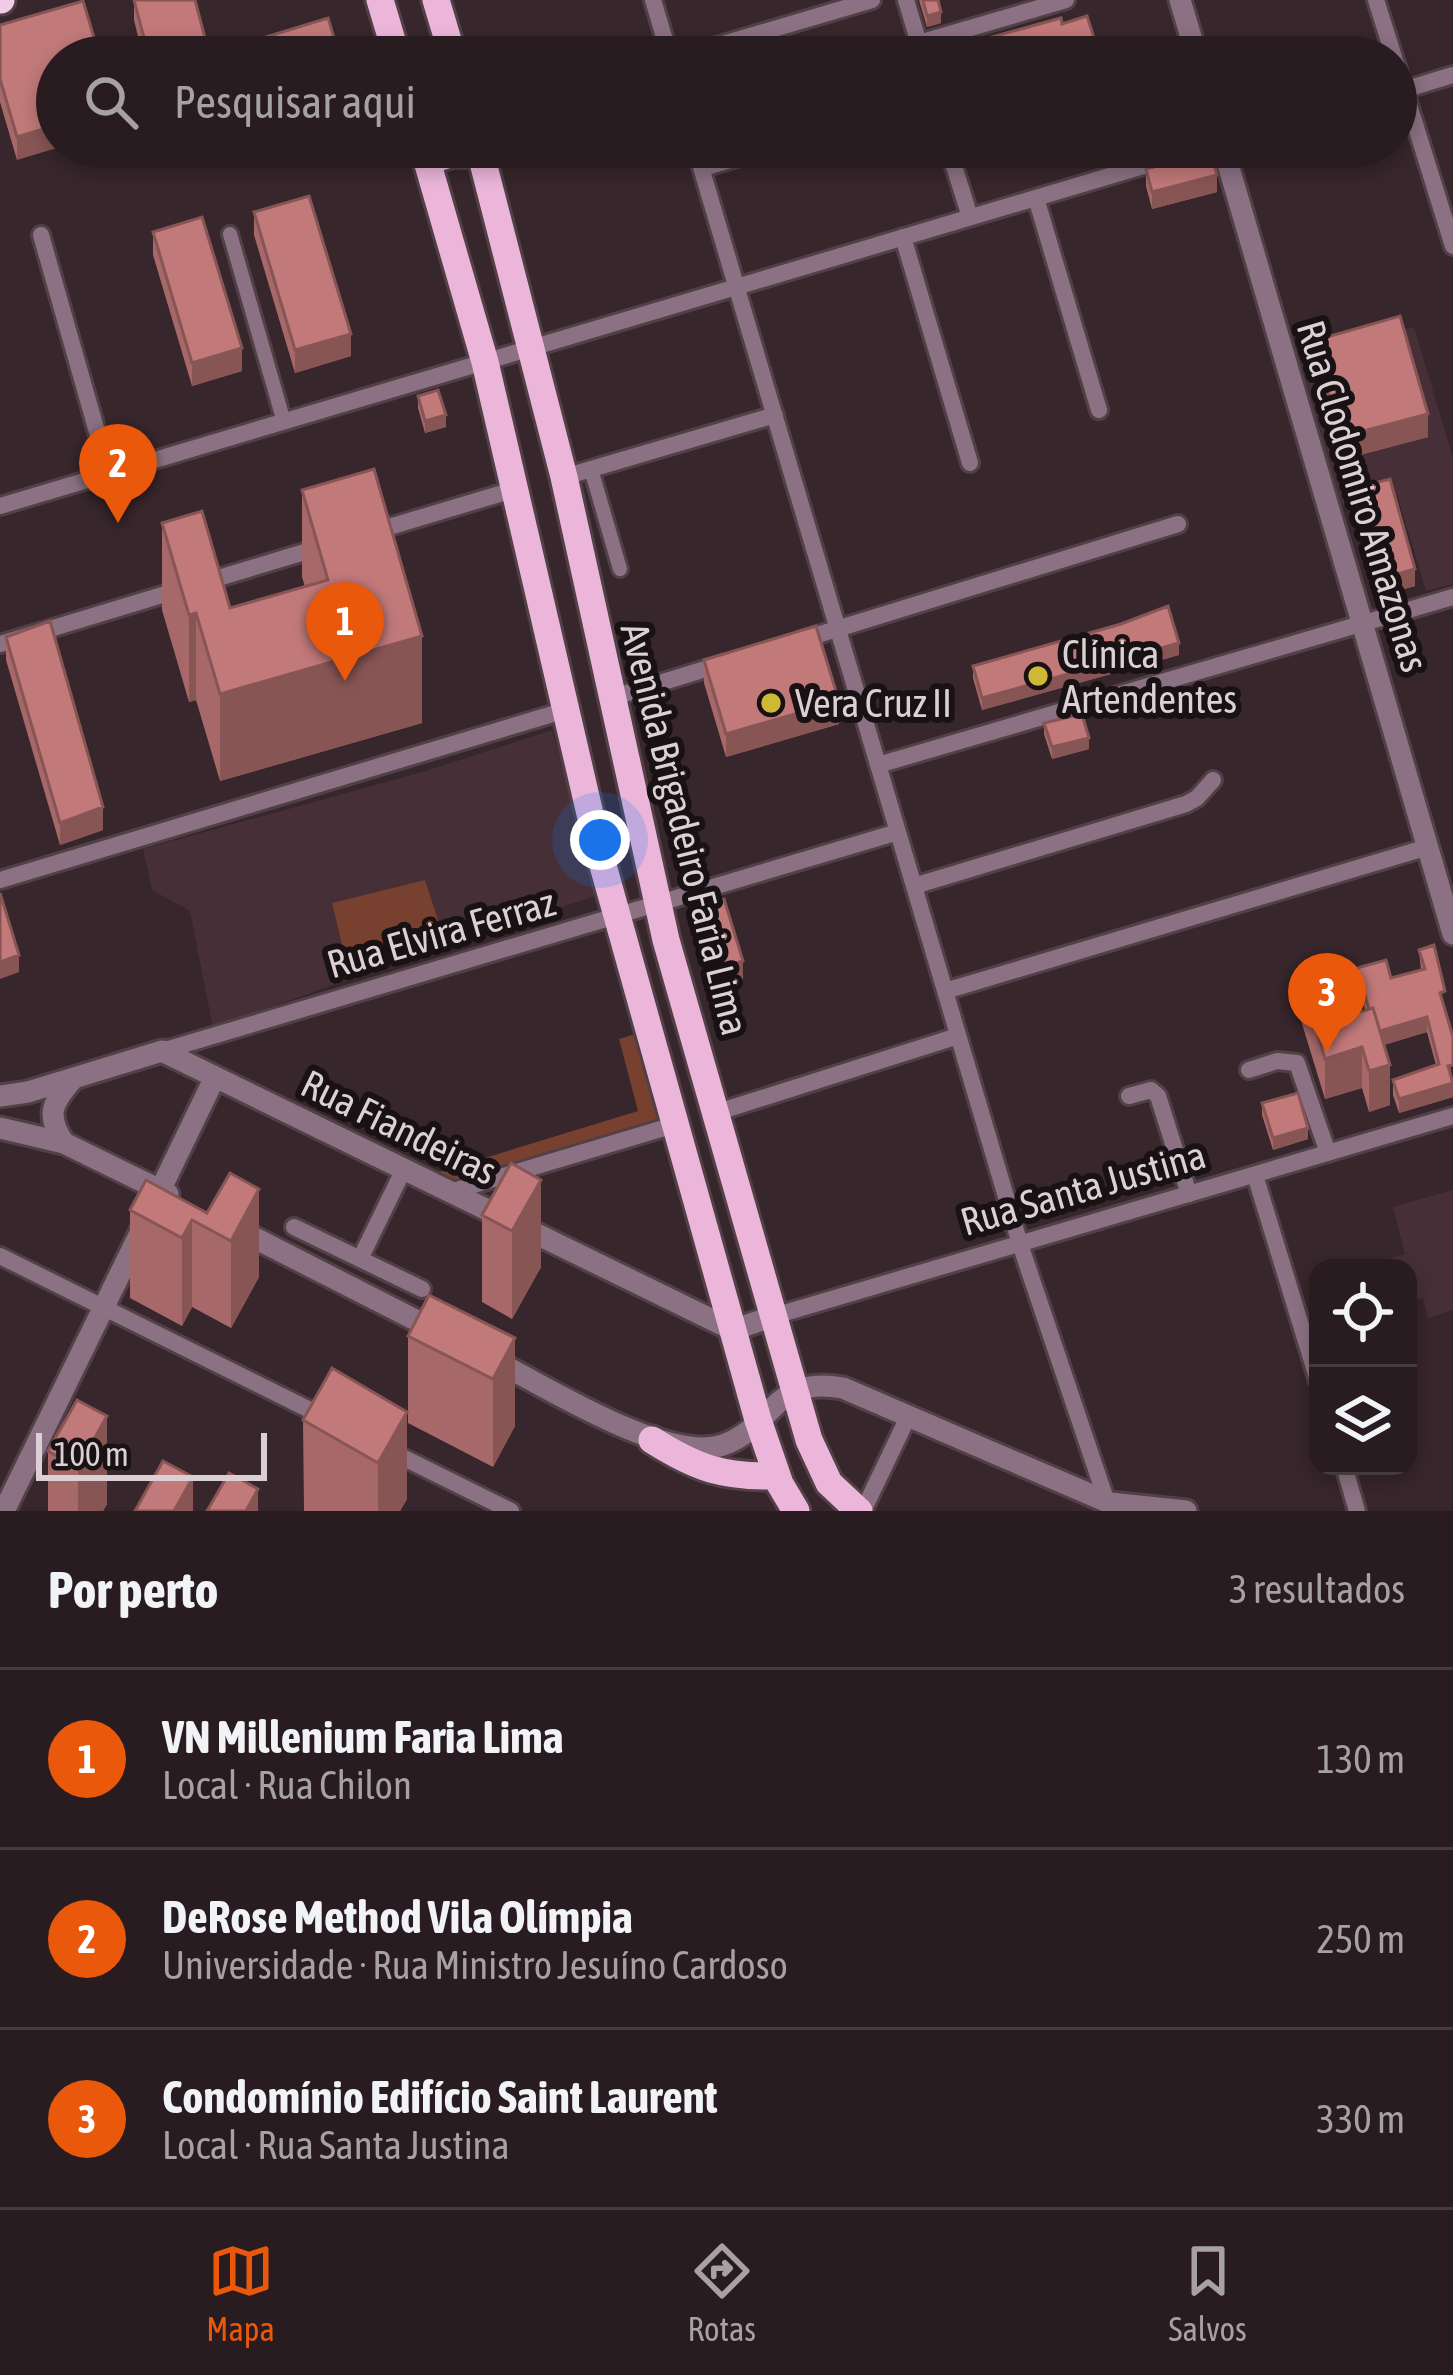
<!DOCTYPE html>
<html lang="pt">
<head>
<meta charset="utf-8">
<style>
	body { margin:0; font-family:"Asap Condensed",sans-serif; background:#312529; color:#f1f3f6 }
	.controls { position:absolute; right:36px; bottom:36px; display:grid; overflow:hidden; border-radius:24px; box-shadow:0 6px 18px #0003 }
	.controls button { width:108px; height:108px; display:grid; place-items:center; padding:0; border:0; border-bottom:3px solid #453a3e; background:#291c20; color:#f1f3f6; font:60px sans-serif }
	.scale { position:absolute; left:36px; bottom:30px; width:231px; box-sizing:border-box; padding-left:12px; border:6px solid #dbd0d3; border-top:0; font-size:33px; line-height:42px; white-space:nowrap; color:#dbd0d3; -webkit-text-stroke:9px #191214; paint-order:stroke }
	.you { position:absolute; left:600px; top:840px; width:42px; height:42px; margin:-30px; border:9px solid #fff; border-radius:50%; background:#1a73e8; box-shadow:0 0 0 18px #1a73e833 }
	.badge { display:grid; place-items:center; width:78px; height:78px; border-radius:50%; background:#ea580c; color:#fff; font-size:39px; font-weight:700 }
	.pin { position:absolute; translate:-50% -99px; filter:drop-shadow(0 3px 6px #0008) }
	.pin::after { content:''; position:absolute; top:63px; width:42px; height:36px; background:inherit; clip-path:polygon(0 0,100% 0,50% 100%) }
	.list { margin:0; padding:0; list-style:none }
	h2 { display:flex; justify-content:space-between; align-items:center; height:156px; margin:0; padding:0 48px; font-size:51px }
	h2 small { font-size:39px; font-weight:400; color:#a5a1a5 }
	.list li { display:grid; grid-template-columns:78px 1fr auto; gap:36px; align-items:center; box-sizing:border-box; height:180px; padding:0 48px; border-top:3px solid #453a3e }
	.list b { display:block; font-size:45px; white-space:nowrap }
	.list p { margin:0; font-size:39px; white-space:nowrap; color:#a5a1a5 }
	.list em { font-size:39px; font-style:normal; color:#a5a1a5 }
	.icon { flex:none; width:66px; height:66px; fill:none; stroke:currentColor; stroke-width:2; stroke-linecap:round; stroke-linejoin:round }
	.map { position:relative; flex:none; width:1453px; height:1511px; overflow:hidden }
	.search { position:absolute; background:#291c20; box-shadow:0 6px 18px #0003; left:36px; right:36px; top:36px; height:132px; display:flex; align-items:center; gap:30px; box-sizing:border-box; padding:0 42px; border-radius:66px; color:#a5a1a5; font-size:45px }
	.sheet { height:696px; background:#291c20 }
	nav { display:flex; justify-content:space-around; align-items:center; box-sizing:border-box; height:168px; border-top:3px solid #453a3e; background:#291c20; font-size:33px; color:#a5a1a5 }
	nav a { display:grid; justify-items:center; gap:6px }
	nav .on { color:#ea580c }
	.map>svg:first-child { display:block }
	.built { fill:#462f36 }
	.green { fill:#78402e }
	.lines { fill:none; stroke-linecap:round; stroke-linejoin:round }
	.pedestrian-casing { stroke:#514146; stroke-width:20 }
	.minor-casing { stroke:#514146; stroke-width:22 }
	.tertiary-casing { stroke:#514146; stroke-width:27 }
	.primary-casing { stroke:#514146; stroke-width:33 }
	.trunk-casing { stroke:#514146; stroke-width:33 }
	.pedestrian { stroke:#8b7183; stroke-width:14 }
	.minor { stroke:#8b7183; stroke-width:16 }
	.tertiary { stroke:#8b7183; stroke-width:21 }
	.primary { stroke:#ecb6db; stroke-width:27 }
	.trunk { stroke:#f3cbe6; stroke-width:27 }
	.wall { fill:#a76869 }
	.shaded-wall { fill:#855 }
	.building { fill:#c2797a; stroke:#855; stroke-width:3 }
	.poi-dot { fill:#d0b837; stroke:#191214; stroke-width:4.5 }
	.labels { text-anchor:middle; stroke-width:12; stroke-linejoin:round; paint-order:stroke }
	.street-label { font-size:39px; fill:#dbd0d3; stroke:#191214 }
	.poi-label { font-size:39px; fill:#dbd0d3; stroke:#191214; text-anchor:start }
</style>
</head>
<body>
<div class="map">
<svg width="1453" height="1511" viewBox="0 0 1453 1511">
	<rect width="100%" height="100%" fill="#37262b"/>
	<!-- built -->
	<path class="built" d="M 1414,327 L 1453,458 L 1453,584 L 1426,591 L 1397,495 L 1392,493 L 1342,506 L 1300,360 Z
		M 552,730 L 599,895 L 446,944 L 425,880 L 332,904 L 350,979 L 213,1028 L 190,911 L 152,890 L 143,849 L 426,771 Z
		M 1453,1190 L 1453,1310 L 1428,1318 L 1423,1298 L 1408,1303 L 1408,1268 L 1356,1268 L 1405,1254 L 1393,1207 Z"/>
	<!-- green -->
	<path class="green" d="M 425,880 L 446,944 L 350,979 L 332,903 Z
		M 639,1033 L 665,1120 L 453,1185 L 429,1175 L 638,1111 L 619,1039 Z"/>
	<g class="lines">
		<defs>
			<path id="pedestrian" d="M 230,234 L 284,422
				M 591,469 L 620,569"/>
			<path id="minor" d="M 653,0 L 670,57
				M 906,0 L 923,57
				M 1376,0 L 1394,57
				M 919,43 L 1066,0
				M 679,57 L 872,0
				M 1396,63 L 1453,246
				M 1397,92 L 1453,75
				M 695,147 L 1020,1244 L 1110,1511
				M 948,147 L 970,217
				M 703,168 L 774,147
				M 1036,198 L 1099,410
				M 41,235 L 109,474
				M 903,237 L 970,463
				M 564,477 L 775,415
				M 0,506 L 1207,147
				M 369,533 L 516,489
				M 801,640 L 1178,524
				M 0,644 L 321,547
				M 611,698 L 725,663
				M 878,765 L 1453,597
				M 0,880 L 566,710
				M 914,886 L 1186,804 L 1197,798 L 1213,780
				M 945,991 L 1428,847
				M 162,1051 L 898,832
				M 1249,1070 L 1277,1061 L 1297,1063 L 1328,1153
				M 1129,1096 L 1151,1090 L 1158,1096 L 1189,1194
				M 715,1113 L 958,1036
				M 1255,1175 L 1318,1381
				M 450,1192 L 674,1125
				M 294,1227 L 422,1289
				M 0,1256 L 328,1419
				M 360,1259 L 404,1169
				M 774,1316 L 1453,1116
				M 388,1450 L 511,1511
				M 1344,1466 L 1357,1511
				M 863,1511 L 909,1415"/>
			<path id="tertiary" d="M 1180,0 L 1197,57
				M 1223,147 L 1453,934
				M 0,1096 L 28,1092 L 162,1051 L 733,1330 L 774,1316
				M 0,1128 L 64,1143 L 168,1194
				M 64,1143 C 46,1116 51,1104 72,1080
				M 155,1201 L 215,1077
				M 239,1230 L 441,1333
				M 490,1358 C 543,1385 667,1464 723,1445 C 776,1426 772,1375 843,1388 L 1110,1503 L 1186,1511
				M 4,1511 L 142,1229"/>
			<path id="primary" d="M 380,0 L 397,57
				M 436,0 L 453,57
				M 423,147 L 485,362 L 597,844 L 758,1420 L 780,1484 L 796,1511
				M 479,147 L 564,477 L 666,940 L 809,1440 L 829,1483 L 859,1511
				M 427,161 L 453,153 L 481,154
				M 652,1440 C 698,1469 723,1477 777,1476"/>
			<path id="trunk" d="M 0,0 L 1,0"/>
		</defs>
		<!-- pedestrian casing -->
		<use href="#pedestrian" class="pedestrian-casing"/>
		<!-- minor casing -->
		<use href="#minor" class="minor-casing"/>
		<!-- tertiary casing -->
		<use href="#tertiary" class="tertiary-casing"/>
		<!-- primary casing -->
		<use href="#primary" class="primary-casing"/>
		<!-- trunk casing -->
		<use href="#trunk" class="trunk-casing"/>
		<!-- pedestrian -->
		<use href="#pedestrian" class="pedestrian"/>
		<!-- minor -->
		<use href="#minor" class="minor"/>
		<!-- tertiary -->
		<use href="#tertiary" class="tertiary"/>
		<!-- primary -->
		<use href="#primary" class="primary"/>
		<!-- trunk -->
		<use href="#trunk" class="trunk"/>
	</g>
	<!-- wall -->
	<path class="wall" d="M 134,0 L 210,57 L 143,57 L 134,20 Z
		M 919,0 L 938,0 L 941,23 L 927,27 Z
		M 0,25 L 100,57 L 17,160 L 0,102 Z
		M 1146,169 L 1217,192 L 1152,209 L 1146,186 Z
		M 254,212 L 351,356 L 295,373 L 254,235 Z
		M 153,232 L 242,371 L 192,386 L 153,255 Z
		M 1313,341 L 1428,437 L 1341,460 L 1313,364 Z
		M 418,396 L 446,427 L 425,433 L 418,408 Z
		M 1355,488 L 1415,586 L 1383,595 L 1355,505 Z
		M 302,490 L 422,723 L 220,781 L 196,700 L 189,702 L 162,610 L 162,523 L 230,608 L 305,587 L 302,577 Z
		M 6,637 L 103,830 L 60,845 L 6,660 Z
		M 1179,655 L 982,710 L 973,678 L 973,666 Z
		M 704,660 L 839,724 L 726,757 L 704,683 Z
		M 1044,723 L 1089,749 L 1052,759 L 1044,734 Z
		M 704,905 L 743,979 L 723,985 L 704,922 Z
		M 1419,950 L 1445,1006 L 1453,1097 L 1399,1113 L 1393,1095 L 1393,1080 L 1436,1065 L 1427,1032 L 1384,1045 L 1390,1105 L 1369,1112 L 1362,1088 L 1325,1099 L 1299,1014 L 1299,973 L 1345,1016 L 1365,1010 L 1357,983 L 1357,968 L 1391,978 L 1421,970 Z
		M 1262,1103 L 1308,1139 L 1273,1150 L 1262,1115 Z
		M 511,1163 L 541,1267 L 512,1319 L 482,1302 L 482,1215 Z
		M 130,1210 L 207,1213 L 259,1277 L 231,1328 L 192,1307 L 182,1326 L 130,1298 Z
		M 408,1336 L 515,1338 L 515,1426 L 493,1467 L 408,1423 Z
		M 332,1368 L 407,1499 L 400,1511 L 304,1511 L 303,1420 Z
		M 77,1400 L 107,1504 L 103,1511 L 48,1511 L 48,1451 Z"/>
	<!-- shaded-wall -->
	<path class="shaded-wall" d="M 941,12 L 941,23 L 927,27 L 927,16 Z
		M 1095,41 L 1095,53 L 1081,57 L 1070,57 L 1070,49 Z
		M 57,125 L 57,147 L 60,147 L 17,160 L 17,137 Z
		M 270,147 L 295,147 L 270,154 Z
		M 1217,175 L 1217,192 L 1152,209 L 1152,192 Z
		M 351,334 L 351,356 L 295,373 L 295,350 Z
		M 242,348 L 242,371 L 192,386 L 192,363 Z
		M 1428,414 L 1428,437 L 1341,460 L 1341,437 Z
		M 446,415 L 446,427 L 425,433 L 425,421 Z
		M 1415,569 L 1415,586 L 1383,595 L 1383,578 Z
		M 196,613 L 196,700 L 189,702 L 189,615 Z
		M 422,636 L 422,723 L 220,781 L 220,694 Z
		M 1179,643 L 1179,655 L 982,710 L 982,698 Z
		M 839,701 L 839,724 L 726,757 L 726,734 Z
		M 1089,738 L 1089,749 L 1052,759 L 1052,747 Z
		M 103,807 L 103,830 L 60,845 L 60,823 Z
		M 19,955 L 19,972 L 0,979 L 0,962 Z
		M 743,961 L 743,979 L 723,985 L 723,967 Z
		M 1427,1017 L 1427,1032 L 1376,1047 L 1376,1033 Z
		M 1362,1047 L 1362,1088 L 1325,1099 L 1325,1059 Z
		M 1390,1065 L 1390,1105 L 1369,1112 L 1369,1071 Z
		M 1453,1083 L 1453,1097 L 1399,1113 L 1399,1099 Z
		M 1308,1128 L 1308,1139 L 1273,1150 L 1273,1138 Z
		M 541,1180 L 541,1267 L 512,1319 L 512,1231 Z
		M 259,1189 L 259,1277 L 231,1328 L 231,1241 Z
		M 192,1220 L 192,1307 L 182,1326 L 182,1238 Z
		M 515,1338 L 515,1426 L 493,1467 L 493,1379 Z
		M 407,1412 L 407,1499 L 400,1511 L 378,1511 L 378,1463 Z
		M 107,1416 L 107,1504 L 103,1511 L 78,1511 L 78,1468 Z
		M 193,1477 L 193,1511 L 174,1511 Z
		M 258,1489 L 258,1511 L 246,1511 Z"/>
	<!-- building -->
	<path class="building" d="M 134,0 L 195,0 L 210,57 L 149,57 Z
		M 923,0 L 938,0 L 941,12 L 927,16 Z
		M 83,1 L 100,57 L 57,57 L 57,125 L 17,137 L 0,79 L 0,25 Z
		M 1087,16 L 1095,41 L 1070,49 L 1073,57 L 1054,57 L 1053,55 L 1046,57 L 983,57 L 977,41 L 1061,18 L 1062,24 Z
		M 328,18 L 340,57 L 247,57 L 243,44 Z
		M 1211,152 L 1217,175 L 1152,192 L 1146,169 Z
		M 309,196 L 351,334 L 295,350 L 254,212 Z
		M 202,217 L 242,348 L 192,363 L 153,232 Z
		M 1400,316 L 1428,414 L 1341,437 L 1313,341 Z
		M 438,390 L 446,415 L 425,421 L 418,396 Z
		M 374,469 L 422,636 L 220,694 L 196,613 L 189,615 L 162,523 L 202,511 L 230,608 L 328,580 L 302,490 Z
		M 1390,479 L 1415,569 L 1383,578 L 1355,488 Z
		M 1168,606 L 1179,643 L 982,698 L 973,666 L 1121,624 Z
		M 50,621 L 103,807 L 60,823 L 6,637 Z
		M 816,626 L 839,701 L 726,734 L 704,660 Z
		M 1082,714 L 1089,738 L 1052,747 L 1044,723 Z
		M 0,893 L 19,955 L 0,962 Z
		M 724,899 L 743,961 L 723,967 L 704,905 Z
		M 1434,945 L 1445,991 L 1440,993 L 1453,1037 L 1453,1065 L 1448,1066 L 1453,1083 L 1399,1099 L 1393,1080 L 1439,1064 L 1427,1017 L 1380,1031 L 1373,1008 L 1369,1009 L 1357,968 L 1386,960 L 1391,978 L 1425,969 L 1419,950 Z
		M 1328,964 L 1345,1016 L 1373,1008 L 1390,1065 L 1369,1071 L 1362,1047 L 1325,1059 L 1299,973 Z
		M 1298,1093 L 1308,1128 L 1273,1138 L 1262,1103 Z
		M 511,1163 L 541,1180 L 512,1231 L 482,1215 Z
		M 230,1173 L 259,1189 L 231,1241 L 192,1220 L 182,1238 L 130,1210 L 146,1180 L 207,1213 Z
		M 429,1295 L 515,1338 L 493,1379 L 408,1336 Z
		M 332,1368 L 407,1412 L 378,1463 L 303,1420 Z
		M 77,1400 L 107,1416 L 78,1468 L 48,1451 Z
		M 163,1461 L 193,1477 L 174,1511 L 135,1511 Z
		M 229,1473 L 258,1489 L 246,1511 L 207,1511 Z"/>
	<!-- markers -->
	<g class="poi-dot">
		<circle cx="1038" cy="676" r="12"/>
		<circle cx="771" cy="703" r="12"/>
	</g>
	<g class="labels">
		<!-- street labels -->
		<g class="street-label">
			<text transform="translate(1363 496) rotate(73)" y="14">Rua Clodomiro Amazonas</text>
			<text transform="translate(685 829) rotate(76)" y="14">Avenida Brigadeiro Faria Lima</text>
			<text transform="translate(441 933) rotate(-16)" y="14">Rua Elvira Ferraz</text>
			<text transform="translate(399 1127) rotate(26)" y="14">Rua Fiandeiras</text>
			<text transform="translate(1083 1188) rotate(-16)" y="14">Rua Santa Justina</text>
		</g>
		<!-- poi labels -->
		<g class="poi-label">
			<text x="1062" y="668">Clínica<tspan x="1062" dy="45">Artendentes</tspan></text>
			<text x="795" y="717">Vera Cruz II</text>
		</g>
	</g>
</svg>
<div class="controls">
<button><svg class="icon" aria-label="locate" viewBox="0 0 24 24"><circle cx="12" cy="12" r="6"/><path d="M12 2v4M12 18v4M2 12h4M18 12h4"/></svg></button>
<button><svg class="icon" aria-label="layers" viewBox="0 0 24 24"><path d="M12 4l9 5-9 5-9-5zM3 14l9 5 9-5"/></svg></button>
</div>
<div class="scale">100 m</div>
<div class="you"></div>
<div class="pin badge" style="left:345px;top:681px">1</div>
<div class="pin badge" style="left:118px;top:523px">2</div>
<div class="pin badge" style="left:1327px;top:1052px">3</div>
<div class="search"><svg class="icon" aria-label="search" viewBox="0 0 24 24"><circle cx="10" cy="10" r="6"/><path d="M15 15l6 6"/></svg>Pesquisar aqui</div>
</div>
<section class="sheet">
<h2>Por perto<small>3 resultados</small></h2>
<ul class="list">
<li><span class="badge">1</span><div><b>VN Millenium Faria Lima</b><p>Local · Rua Chilon</p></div><em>130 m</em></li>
<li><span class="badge">2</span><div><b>DeRose Method Vila Olímpia</b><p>Universidade · Rua Ministro Jesuíno Cardoso</p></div><em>250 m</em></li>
<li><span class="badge">3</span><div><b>Condomínio Edifício Saint Laurent</b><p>Local · Rua Santa Justina</p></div><em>330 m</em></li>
</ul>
</section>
<nav>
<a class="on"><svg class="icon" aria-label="map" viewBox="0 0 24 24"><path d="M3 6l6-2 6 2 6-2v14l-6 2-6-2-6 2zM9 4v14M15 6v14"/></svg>Mapa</a>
<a><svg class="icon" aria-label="directions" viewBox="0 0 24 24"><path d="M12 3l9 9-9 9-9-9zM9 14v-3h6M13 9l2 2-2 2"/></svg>Rotas</a>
<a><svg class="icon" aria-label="saved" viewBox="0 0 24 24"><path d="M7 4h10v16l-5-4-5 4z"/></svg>Salvos</a>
</nav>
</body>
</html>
